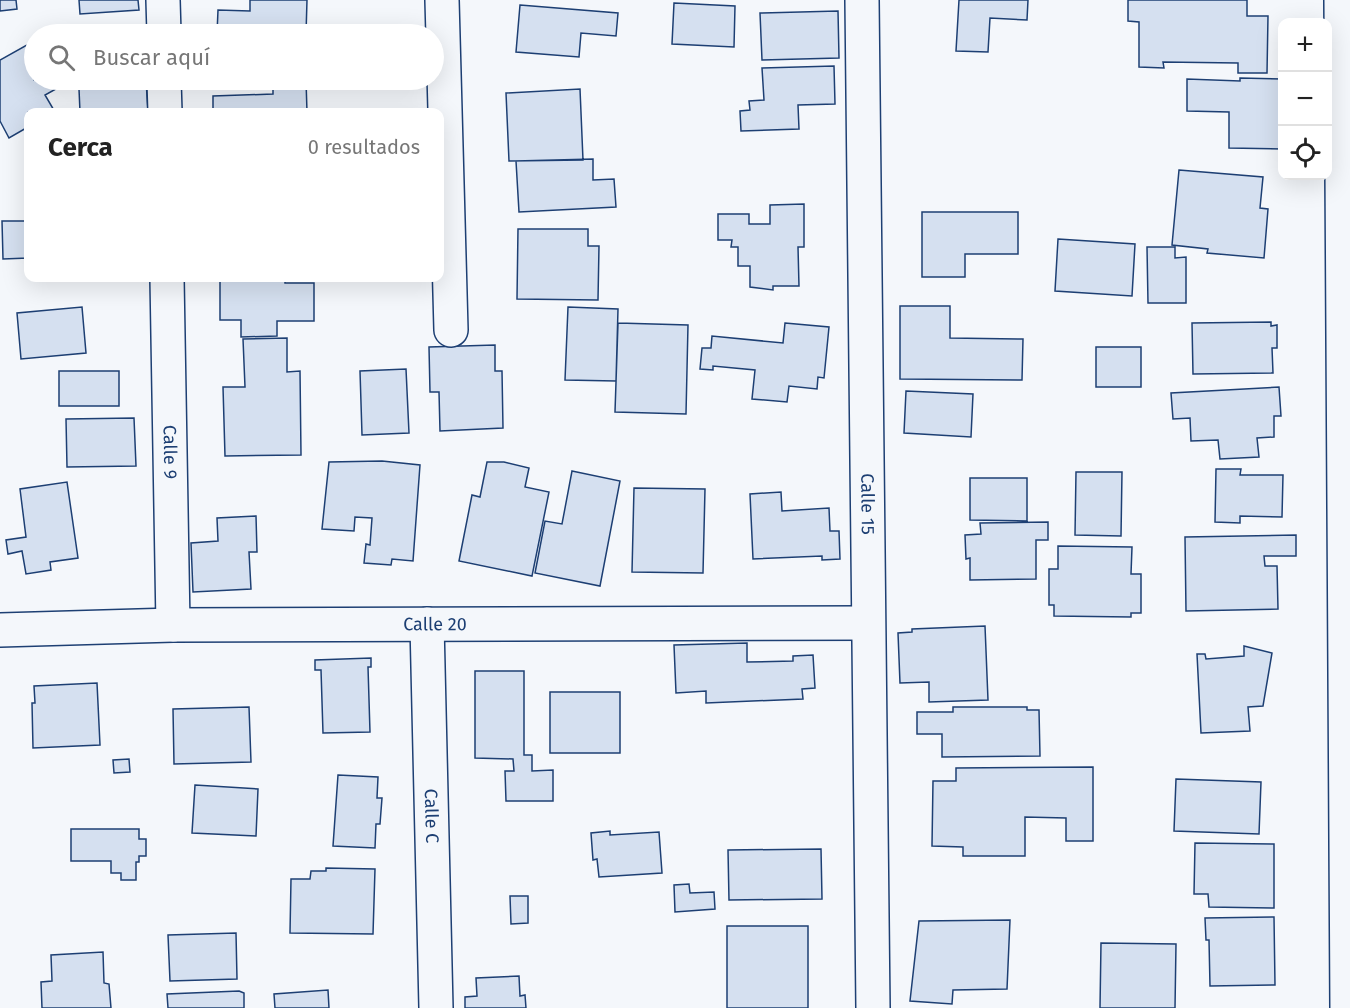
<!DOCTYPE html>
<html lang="es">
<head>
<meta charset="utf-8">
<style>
	body { margin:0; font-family:"Fira Sans",sans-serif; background:#f6f6f6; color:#222 }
	.controls { position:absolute; right:18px; top:18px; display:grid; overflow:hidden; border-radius:12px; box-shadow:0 6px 24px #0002 }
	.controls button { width:54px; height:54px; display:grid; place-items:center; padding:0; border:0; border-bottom:2px solid #e0e0e0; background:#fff; color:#222; font:30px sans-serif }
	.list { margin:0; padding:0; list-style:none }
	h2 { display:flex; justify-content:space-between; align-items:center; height:78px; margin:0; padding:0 24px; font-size:26px }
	h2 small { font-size:20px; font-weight:400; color:#767676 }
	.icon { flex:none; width:33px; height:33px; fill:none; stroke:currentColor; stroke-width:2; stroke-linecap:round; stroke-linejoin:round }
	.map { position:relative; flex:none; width:1350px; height:1008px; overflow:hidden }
	.search { position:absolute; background:#fff; box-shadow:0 6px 24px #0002; left:24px; top:24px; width:420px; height:66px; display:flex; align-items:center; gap:15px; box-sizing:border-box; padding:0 21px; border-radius:33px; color:#767676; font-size:22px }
	.panel { position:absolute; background:#fff; box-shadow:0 6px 24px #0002; left:24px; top:108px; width:420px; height:174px; border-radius:12px }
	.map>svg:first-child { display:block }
	.building { fill:#d5e0f0; stroke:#1d3f73; stroke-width:1.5 }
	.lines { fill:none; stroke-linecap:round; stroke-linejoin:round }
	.street-casing { stroke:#1d3f73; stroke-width:36 }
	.street { stroke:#f4f7fb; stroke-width:33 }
	.labels { text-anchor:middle; stroke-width:4.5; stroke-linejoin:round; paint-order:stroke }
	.street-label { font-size:18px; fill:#1d3f73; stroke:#f4f7fb }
</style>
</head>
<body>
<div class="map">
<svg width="1350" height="1008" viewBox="0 0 1350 1008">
	<rect width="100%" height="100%" fill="#f4f7fb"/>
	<!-- building -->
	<path class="building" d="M 0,0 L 16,0 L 17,9 L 0,11 Z
		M 79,0 L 138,0 L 139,10 L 80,14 Z
		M 250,0 L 307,0 L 306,34 L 217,34 L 218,10 L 250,11 Z
		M 959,0 L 1028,0 L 1027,20 L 990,18 L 988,52 L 956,51 Z
		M 1128,0 L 1247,0 L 1247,16 L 1268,16 L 1267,73 L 1238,73 L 1238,63 L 1163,62 L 1164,68 L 1139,67 L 1139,22 L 1128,21 Z
		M 674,3 L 735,6 L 734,47 L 672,44 Z
		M 520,5 L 618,13 L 616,36 L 581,33 L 579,57 L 516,52 Z
		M 838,11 L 839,58 L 762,60 L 760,13 Z
		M 34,41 L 34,80 L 72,80 L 45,95 L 55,112 L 28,112 L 28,127 L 9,138 L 0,121 L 0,60 Z
		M 834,66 L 835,104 L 798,105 L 799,129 L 741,131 L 740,111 L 750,110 L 749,101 L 764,100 L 762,68 Z
		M 1240,78 L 1282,79 L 1282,149 L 1229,148 L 1229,112 L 1187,111 L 1187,79 L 1240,81 Z
		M 83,80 L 146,80 L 148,112 L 80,112 L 79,89 Z
		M 306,80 L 307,112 L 213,112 L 213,96 L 273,94 L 273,81 Z
		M 580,89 L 583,160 L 509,161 L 506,93 Z
		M 593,159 L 593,180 L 614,179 L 616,207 L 519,212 L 516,161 Z
		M 1179,170 L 1263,177 L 1260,208 L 1268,209 L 1264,258 L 1207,253 L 1208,249 L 1172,245 Z
		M 804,204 L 804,247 L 798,247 L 799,286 L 773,286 L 773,290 L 750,287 L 750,266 L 738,266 L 738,247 L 731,247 L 732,240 L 718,240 L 718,214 L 749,214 L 749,224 L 770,224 L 770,205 Z
		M 922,212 L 1018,212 L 1018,254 L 965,254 L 965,277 L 922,277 Z
		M 2,221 L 28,221 L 28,258 L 3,259 Z
		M 518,229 L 588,229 L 588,246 L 599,246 L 598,300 L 517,299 Z
		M 1058,239 L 1135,244 L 1132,296 L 1055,291 Z
		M 1147,247 L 1175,247 L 1175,258 L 1186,257 L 1186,303 L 1148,303 Z
		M 236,278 L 285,278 L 285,283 L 314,283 L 314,321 L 277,321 L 277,336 L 241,337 L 241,320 L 220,320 L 220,279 L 236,279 Z
		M 900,306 L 950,306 L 950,338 L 1023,339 L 1022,380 L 900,379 Z
		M 82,307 L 86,353 L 21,359 L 17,313 Z
		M 568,307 L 618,309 L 616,381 L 565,380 Z
		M 1271,322 L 1271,326 L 1277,325 L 1277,348 L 1272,348 L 1273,373 L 1193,374 L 1192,323 Z
		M 618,323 L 688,325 L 686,414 L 615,412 Z
		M 785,323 L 829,327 L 824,378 L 818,377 L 817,389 L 789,386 L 787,402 L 752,399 L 755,370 L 713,366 L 713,370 L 700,369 L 702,348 L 711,348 L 712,336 L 783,343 Z
		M 287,338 L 287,372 L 300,371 L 301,455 L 225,456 L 223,387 L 245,387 L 243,339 Z
		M 495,345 L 495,371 L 502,371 L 503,428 L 440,431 L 439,392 L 430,392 L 429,347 Z
		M 1096,347 L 1141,347 L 1141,387 L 1096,387 Z
		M 406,369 L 409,433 L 362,435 L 360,371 Z
		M 59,371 L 119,371 L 119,406 L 59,406 Z
		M 1279,387 L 1281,416 L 1274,416 L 1274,437 L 1257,438 L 1259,457 L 1220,459 L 1218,440 L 1191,441 L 1190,418 L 1173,419 L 1171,393 Z
		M 906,391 L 973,394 L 971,437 L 904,433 Z
		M 134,418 L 136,466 L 67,467 L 66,419 Z
		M 382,461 L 420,465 L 413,561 L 392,559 L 391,565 L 364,563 L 366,544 L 370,545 L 372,518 L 355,517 L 354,531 L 322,529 L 329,462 Z
		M 487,462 L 504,462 L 529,468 L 525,487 L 549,492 L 532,576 L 459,561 L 472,495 L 480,497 Z
		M 1216,469 L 1241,469 L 1240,475 L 1283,475 L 1282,517 L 1240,516 L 1240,523 L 1215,522 Z
		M 572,471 L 620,481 L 600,586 L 535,573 L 545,521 L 562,524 Z
		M 1076,472 L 1122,472 L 1121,536 L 1075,535 Z
		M 970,478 L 1027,478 L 1027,521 L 970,520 Z
		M 67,482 L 78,558 L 50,562 L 51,570 L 26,574 L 22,551 L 8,554 L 6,540 L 26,537 L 20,489 Z
		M 634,488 L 705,489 L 703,573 L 632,572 Z
		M 781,492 L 782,511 L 829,508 L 830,531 L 839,531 L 840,559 L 822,560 L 822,556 L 753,559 L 750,494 Z
		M 256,516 L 257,552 L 249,552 L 251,589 L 193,592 L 191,543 L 218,541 L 217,518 Z
		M 1048,522 L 1048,540 L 1036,540 L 1036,579 L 970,580 L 970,558 L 966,559 L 965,535 L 981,534 L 980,523 Z
		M 1296,535 L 1296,556 L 1264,556 L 1265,566 L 1277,566 L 1278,609 L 1186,611 L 1185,537 Z
		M 1058,546 L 1132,547 L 1131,574 L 1141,574 L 1141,613 L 1131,613 L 1131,617 L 1054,616 L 1054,605 L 1049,605 L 1049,569 L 1058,569 Z
		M 985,626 L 988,700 L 929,702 L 929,682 L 900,683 L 898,633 L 912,632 L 912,629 Z
		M 747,643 L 747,662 L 793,661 L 793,656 L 813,655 L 815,688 L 802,689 L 803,699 L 706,703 L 706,691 L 676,693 L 674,645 Z
		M 1244,646 L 1272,653 L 1263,706 L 1248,707 L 1250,731 L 1201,733 L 1197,654 L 1205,654 L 1206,659 L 1244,656 Z
		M 371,658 L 371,667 L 368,667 L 370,732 L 323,733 L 321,670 L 315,670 L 315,660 Z
		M 475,671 L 524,671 L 524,755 L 532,755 L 532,771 L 553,770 L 553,801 L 506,801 L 505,771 L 514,771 L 513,759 L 475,758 Z
		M 97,683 L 100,745 L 33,748 L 32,703 L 35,703 L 34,686 Z
		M 550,692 L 620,692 L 620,753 L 550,753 Z
		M 249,707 L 251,762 L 174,764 L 173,709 Z
		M 953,707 L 1027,707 L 1027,710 L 1039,710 L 1040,756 L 942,757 L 942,734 L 917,734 L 917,712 L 953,712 Z
		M 129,759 L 130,772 L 114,773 L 113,760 Z
		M 1093,767 L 1093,841 L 1066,841 L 1066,818 L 1025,817 L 1025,856 L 963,856 L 963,847 L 932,846 L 933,781 L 956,781 L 956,768 Z
		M 338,775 L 378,777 L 377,798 L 382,798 L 380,824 L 376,824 L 375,848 L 333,846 Z
		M 1176,779 L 1261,782 L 1259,834 L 1174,831 Z
		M 195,785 L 258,789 L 256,836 L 192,833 Z
		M 71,829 L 139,829 L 139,839 L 146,839 L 146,856 L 139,856 L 139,862 L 136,862 L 136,880 L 121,880 L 121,873 L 111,873 L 111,861 L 71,861 Z
		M 610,831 L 610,835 L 659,832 L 662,873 L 599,877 L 597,859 L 593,860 L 591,833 Z
		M 1195,843 L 1274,844 L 1274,908 L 1209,907 L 1208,894 L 1194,894 Z
		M 821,849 L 822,899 L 729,900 L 728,850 Z
		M 326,868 L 375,869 L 373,934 L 290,933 L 291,879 L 310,879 L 311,871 L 326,871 Z
		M 689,884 L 690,893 L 714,892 L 715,909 L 675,912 L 674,885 Z
		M 510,896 L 528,896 L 528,923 L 511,924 Z
		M 1274,917 L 1275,985 L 1210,986 L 1209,940 L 1206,940 L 1205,918 Z
		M 1010,920 L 1007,989 L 953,990 L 952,1004 L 910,1001 L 919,921 Z
		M 727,926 L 808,926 L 808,1008 L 727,1008 Z
		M 236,933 L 237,979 L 170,981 L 168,935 Z
		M 1101,943 L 1176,944 L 1175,1008 L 1100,1008 Z
		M 103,952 L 104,983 L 109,984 L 111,1008 L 42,1008 L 41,982 L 52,981 L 51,955 Z
		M 519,976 L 520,996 L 525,995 L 526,1008 L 465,1008 L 465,997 L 477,996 L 476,978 Z
		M 328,990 L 329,1008 L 275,1008 L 274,994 Z
		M 239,991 L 244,993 L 244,1008 L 168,1008 L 167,994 Z"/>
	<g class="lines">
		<defs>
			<g id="street">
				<path d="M 163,0 L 164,34"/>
				<path d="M 442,0 L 451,330"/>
				<path id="s1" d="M 862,0 L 873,1008"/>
				<path d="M 1341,0 L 1347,1008"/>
				<path d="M 164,80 L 165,112"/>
				<path id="s2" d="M 167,278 L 173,625"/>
				<path id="s3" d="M 427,624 L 436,1008"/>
				<path id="s4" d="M 0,630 L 173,625 L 868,623"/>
			</g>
		</defs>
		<!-- street casing -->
		<use href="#street" class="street-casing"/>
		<!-- street -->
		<use href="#street" class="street"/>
	</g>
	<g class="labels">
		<!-- street labels -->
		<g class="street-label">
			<text dy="6" stroke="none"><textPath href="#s2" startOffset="174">Calle 9</textPath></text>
			<text dy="6" stroke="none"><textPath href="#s1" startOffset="504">Calle 15</textPath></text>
			<text dy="6" stroke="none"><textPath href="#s4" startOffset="435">Calle 20</textPath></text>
			<text dy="6" stroke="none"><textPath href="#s3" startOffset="192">Calle C</textPath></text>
		</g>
	</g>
</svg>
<div class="controls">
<button>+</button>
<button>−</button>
<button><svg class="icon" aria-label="locate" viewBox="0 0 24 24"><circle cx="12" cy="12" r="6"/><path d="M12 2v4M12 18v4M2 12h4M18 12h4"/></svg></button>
</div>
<div class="search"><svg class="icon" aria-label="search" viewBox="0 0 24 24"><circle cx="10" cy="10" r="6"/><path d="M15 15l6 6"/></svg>Buscar aquí</div>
<section class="panel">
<h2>Cerca<small>0 resultados</small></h2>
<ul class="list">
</ul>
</section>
</div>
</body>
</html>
